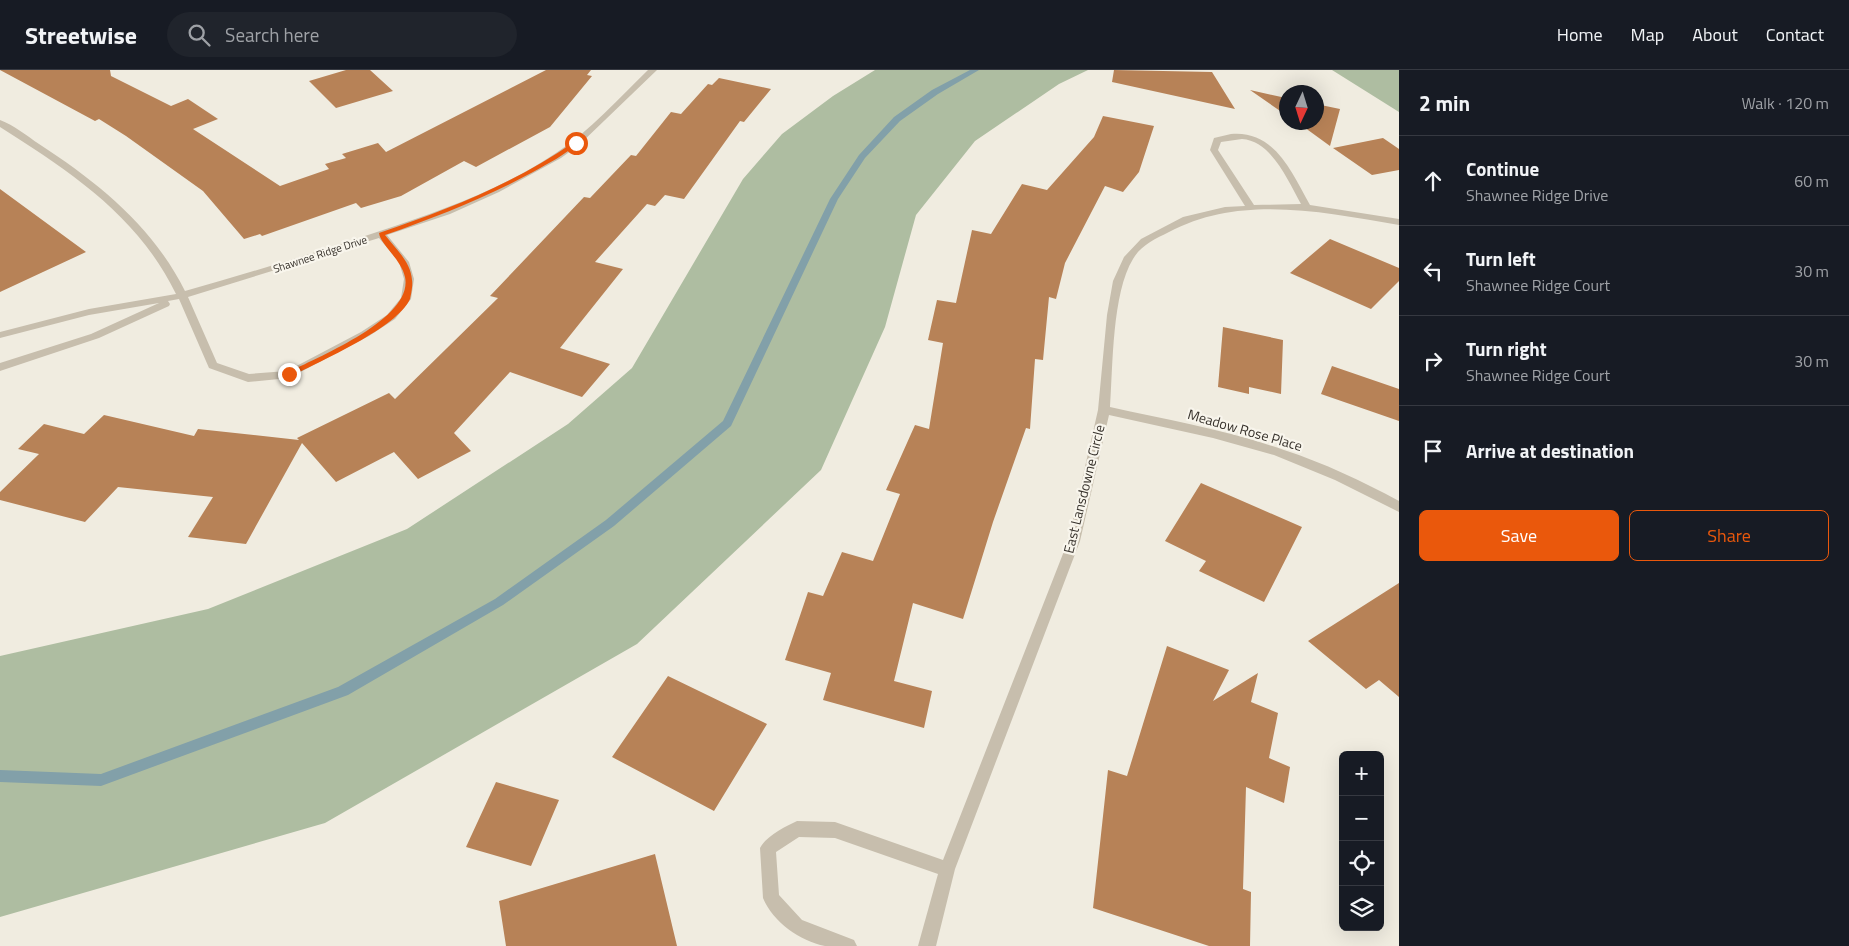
<!DOCTYPE html>
<html lang="en">
<head>
<meta charset="utf-8">
<style>
	body { margin:0; font-family:"Titillium Web",sans-serif; background:#20242c; color:#f1f3f6 }
	.controls { position:absolute; right:15px; bottom:15px; display:grid; overflow:hidden; border-radius:8px; box-shadow:0 5px 20px #0002 }
	.controls button { width:45px; height:45px; display:grid; place-items:center; padding:0; border:0; border-bottom:1px solid #363941; background:#171b24; color:#f1f3f6; font:25px sans-serif }
	.compass { position:absolute; left:1279px; top:15px; width:45px; height:45px; border-radius:50%; background:#171b24; box-shadow:0 5px 20px #0002; rotate:184deg }
	.stop { position:absolute; width:15px; height:15px; margin:-11px; border:4px solid #ea580c; border-radius:50%; background:#fff }
	.stop.end { background:#ea580c; border-color:#fff; box-shadow:0 1px 5px #0008 }
	.list { margin:0; padding:0; list-style:none }
	h2 { display:flex; justify-content:space-between; align-items:center; height:65px; margin:0; padding:0 20px; font-size:21px }
	h2 small { font-size:16px; font-weight:400; color:#9ea1a6 }
	.list li { display:grid; grid-template-columns:32px 1fr auto; gap:15px; align-items:center; box-sizing:border-box; height:90px; padding:0 20px; border-top:1px solid #363941 }
	.list b { display:block; font-size:19px; white-space:nowrap }
	.list p { margin:0; font-size:16px; white-space:nowrap; color:#9ea1a6 }
	.list em { font-size:16px; font-style:normal; color:#9ea1a6 }
	.actions { display:flex; gap:10px; padding:15px 20px }
	.actions a { flex:1; padding:11px 0; border:1px solid #ea580c; border-radius:8px; text-align:center; font-size:18px; color:#ea580c }
	.actions .main { background:#ea580c; color:#fff }
	.icon { flex:none; width:28px; height:28px; fill:none; stroke:currentColor; stroke-width:2; stroke-linecap:round; stroke-linejoin:round }
	.map { position:relative; flex:none; width:1399px; height:876px; overflow:hidden }
	header { display:flex; align-items:center; gap:30px; box-sizing:border-box; height:70px; padding:0 25px; background:#171b24; border-bottom:1px solid #363941 }
	header strong { font-size:24px }
	nav { display:flex; gap:28px; margin-inline-start:auto; font-size:18px }
	.search { width:350px; height:45px; background:#20242c; display:flex; align-items:center; gap:12px; box-sizing:border-box; padding:0 18px; border-radius:28px; color:#9ea1a6; font-size:19px }
	main { display:flex }
	aside { flex:1; background:#171b24 }
	.map>svg:first-child { display:block }
	.green { fill:#aebda1 }
	.lines { fill:none; stroke-linecap:round; stroke-linejoin:round }
	.stream { fill:#82a0a9; fill-rule:evenodd }
	.building { fill:#b78257 }
	.street { fill:#c7bead; fill-rule:evenodd }
	.route { fill:#ea580c }
	.labels { text-anchor:middle; stroke-width:4.5; stroke-linejoin:round; paint-order:stroke }
	.far-street-label { font-size:11px; fill:#36312b; stroke:#f8f5ec }
	.street-label { font-size:14px; fill:#36312b; stroke:#f8f5ec }
</style>
</head>
<body>
<header>
<strong>Streetwise</strong>
<div class="search"><svg class="icon" aria-label="search" viewBox="0 0 24 24"><circle cx="10" cy="10" r="6"/><path d="M15 15l6 6"/></svg>Search here</div>
<nav><a>Home</a><a>Map</a><a>About</a><a>Contact</a></nav>
</header>
<main>
<div class="map">
<svg width="1399" height="876" viewBox="0 0 1399 876">
	<rect width="100%" height="100%" fill="#f0ece0"/>
	<!-- green -->
	<path class="green" d="M 875,0 L 1088,0 L 1059,14 L 975,71 L 916,145 L 885,257 L 821,400 L 637,574 L 325,753 L 0,847 L 0,586 L 208,539 L 407,459 L 568,354 L 632,298 L 743,109 L 782,64 L 833,26 Z
		M 1332,0 L 1399,0 L 1399,42 Z"/>
	<g class="lines">
		<!-- stream -->
		<path class="stream" d="M 970,0 L 979,0 L 938,24 L 900,51 L 865,88 L 838,129 L 731,356 L 614,456 L 503,535 L 348,625 L 101,716 L 0,712 L 0,700 L 101,704 L 338,617 L 495,529 L 606,450 L 723,351 L 830,129 L 859,85 L 894,47 L 932,20 Z"/>
	</g>
	<!-- building -->
	<path class="building" d="M 0,0 L 110,0 L 111,6 L 171,36 L 188,29 L 218,49 L 193,59 L 280,116 L 329,99 L 325,94 L 346,88 L 342,84 L 378,73 L 386,82 L 546,0 L 591,0 L 587,5 L 592,6 L 550,57 L 476,97 L 464,91 L 401,126 L 361,138 L 356,133 L 262,166 L 260,164 L 244,169 L 203,121 L 126,66 L 99,49 L 95,51 Z
		M 346,0 L 370,0 L 393,21 L 336,38 L 309,11 Z
		M 1114,0 L 1212,2 L 1235,39 L 1112,12 Z
		M 719,8 L 771,19 L 744,52 L 740,51 L 684,129 L 665,125 L 655,136 L 647,134 L 595,192 L 623,199 L 560,278 L 610,294 L 582,327 L 510,302 L 454,363 L 471,381 L 418,409 L 394,382 L 336,412 L 302,373 L 246,474 L 188,467 L 213,427 L 118,417 L 85,452 L 0,430 L 0,422 L 39,384 L 18,379 L 44,354 L 84,364 L 104,345 L 194,366 L 198,359 L 299,370 L 297,368 L 389,323 L 395,329 L 498,228 L 490,226 L 584,127 L 590,128 L 631,85 L 636,86 L 671,42 L 681,44 L 708,14 L 712,15 Z
		M 1250,20 L 1286,28 L 1286,45 Z
		M 1316,34 L 1340,39 L 1330,76 L 1297,52 L 1316,52 Z
		M 1103,46 L 1154,56 L 1139,102 L 1123,122 L 1105,116 L 1065,193 L 1056,229 L 1049,227 L 1043,290 L 1035,289 L 1030,359 L 1026,358 L 993,452 L 963,549 L 913,533 L 894,611 L 932,621 L 924,658 L 823,630 L 831,603 L 785,590 L 808,522 L 823,526 L 842,482 L 873,491 L 900,424 L 886,420 L 915,355 L 929,359 L 943,273 L 928,270 L 937,230 L 956,233 L 972,160 L 991,164 L 1022,114 L 1047,120 L 1094,67 Z
		M 1383,68 L 1399,79 L 1399,100 L 1372,105 L 1333,78 Z
		M 0,119 L 86,182 L 0,222 Z
		M 1330,169 L 1399,198 L 1399,211 L 1371,239 L 1290,203 Z
		M 1223,257 L 1283,270 L 1281,324 L 1249,317 L 1249,324 L 1218,317 Z
		M 1332,296 L 1399,319 L 1399,351 L 1321,324 Z
		M 1201,413 L 1302,457 L 1264,532 L 1199,501 L 1206,491 L 1165,471 Z
		M 1399,513 L 1399,627 L 1379,610 L 1366,619 L 1308,571 Z
		M 1167,576 L 1229,600 L 1213,631 L 1258,603 L 1251,632 L 1278,643 L 1269,688 L 1290,697 L 1284,733 L 1246,717 L 1243,819 L 1251,822 L 1250,876 L 1209,876 L 1093,838 L 1108,700 L 1127,706 Z
		M 668,606 L 767,654 L 714,741 L 612,687 Z
		M 496,712 L 559,730 L 531,796 L 466,777 Z
		M 655,784 L 677,876 L 506,876 L 499,831 Z"/>
	<g class="lines">
		<!-- street -->
		<path class="street" d="M 648,0 L 657,0 L 579,75 L 561,88 L 499,122 L 450,144 L 387,165 L 409,192 L 414,209 L 411,229 L 395,249 L 369,266 L 289,308 L 248,312 L 209,298 L 179,229 L 168,231 L 170,234 L 169,236 L 99,268 L 0,301 L 0,293 L 91,264 L 159,233 L 89,245 L 0,268 L 0,262 L 89,239 L 176,224 C 138,146 71,102 0,57 L 0,50 C 14,55 27,66 39,74 C 99,113 153,157 185,221 C 251,202 316,183 380,161 C 441,141 502,119 556,83 C 590,61 619,28 648,0 ZM 379,168 L 399,192 L 404,209 L 401,228 L 387,245 L 361,262 L 287,301 L 249,304 L 217,293 L 188,227 Z
			M 1231,64 C 1275,60 1292,103 1310,135 L 1399,149 L 1399,155 C 1323,142 1240,124 1169,162 C 1155,169 1141,175 1133,189 C 1112,223 1113,296 1110,337 C 1168,350 1228,360 1284,380 C 1324,393 1362,411 1399,431 L 1399,442 L 1335,410 L 1274,385 L 1213,368 L 1109,345 L 1080,471 L 955,799 L 936,876 L 918,876 L 938,804 L 835,768 L 799,767 L 776,782 L 779,825 L 802,850 L 854,870 L 857,876 C 847,876 835,876 825,876 C 800,871 773,852 763,828 L 760,778 C 765,767 786,756 797,751 L 835,752 L 943,790 L 1068,471 L 1098,340 L 1107,245 L 1113,211 L 1124,187 L 1141,169 L 1183,147 L 1225,137 L 1245,136 L 1210,80 L 1214,68 ZM 1242,69 C 1272,71 1288,111 1301,134 L 1254,135 L 1218,80 L 1221,72 Z"/>
	</g>
	<!-- route -->
	<path class="route" d="M 574,72 L 578,73 C 565,85 549,93 533,102 C 485,128 436,147 385,165 C 395,178 411,192 412,210 C 413,215 411,225 410,229 C 397,258 320,291 292,306 L 287,306 L 287,303 C 317,287 414,249 405,207 C 401,189 380,174 379,163 C 447,140 514,114 574,72 Z"/>
	<g class="labels">
		<!-- far-street labels -->
		<g class="far-street-label">
			<text transform="translate(320 184) rotate(-18)" y="4">Shawnee Ridge Drive</text>
		</g>
		<!-- street labels -->
		<g class="street-label">
			<text transform="translate(1245 360) rotate(16)" y="5">Meadow Rose Place</text>
			<text transform="translate(1084 419) rotate(-76)" y="5">East Lansdowne Circle</text>
		</g>
	</g>
</svg>
<div class="controls">
<button>+</button>
<button>−</button>
<button><svg class="icon" aria-label="locate" viewBox="0 0 24 24"><circle cx="12" cy="12" r="6"/><path d="M12 2v4M12 18v4M2 12h4M18 12h4"/></svg></button>
<button><svg class="icon" aria-label="layers" viewBox="0 0 24 24"><path d="M12 4l9 5-9 5-9-5zM3 14l9 5 9-5"/></svg></button>
</div>
<svg class="compass" viewBox="-18 -18 36 36"><path d="M0-13l5 13h-10z" fill="#e53935"/><path d="M0 13l5-13h-10z" fill="#9ea1a6"/></svg>
<div class="stop" style="left:576px;top:73px"></div>
<div class="stop end" style="left:289px;top:304px"></div>
</div>
<aside>
<h2>2 min<small>Walk · 120 m</small></h2>
<ul class="list">
<li><svg class="icon" aria-label="ahead" viewBox="0 0 24 24"><path d="M12 20V5M6 11l6-6 6 6"/></svg><div><b>Continue</b><p>Shawnee Ridge Drive</p></div><em>60 m</em></li>
<li><svg class="icon" aria-label="left" viewBox="0 0 24 24"><path d="M17 20v-9H6M10 6l-5 5 5 5"/></svg><div><b>Turn left</b><p>Shawnee Ridge Court</p></div><em>30 m</em></li>
<li><svg class="icon" aria-label="right" viewBox="0 0 24 24"><path d="M7 20v-9h11M14 6l5 5-5 5"/></svg><div><b>Turn right</b><p>Shawnee Ridge Court</p></div><em>30 m</em></li>
<li><svg class="icon" aria-label="arrive" viewBox="0 0 24 24"><path d="M6 21V4h12l-3 4 3 4H6"/></svg><div><b>Arrive at destination</b></div></li>
</ul>
<div class="actions"><a class="main">Save</a><a>Share</a></div>
</aside>
</main>
</body>
</html>
